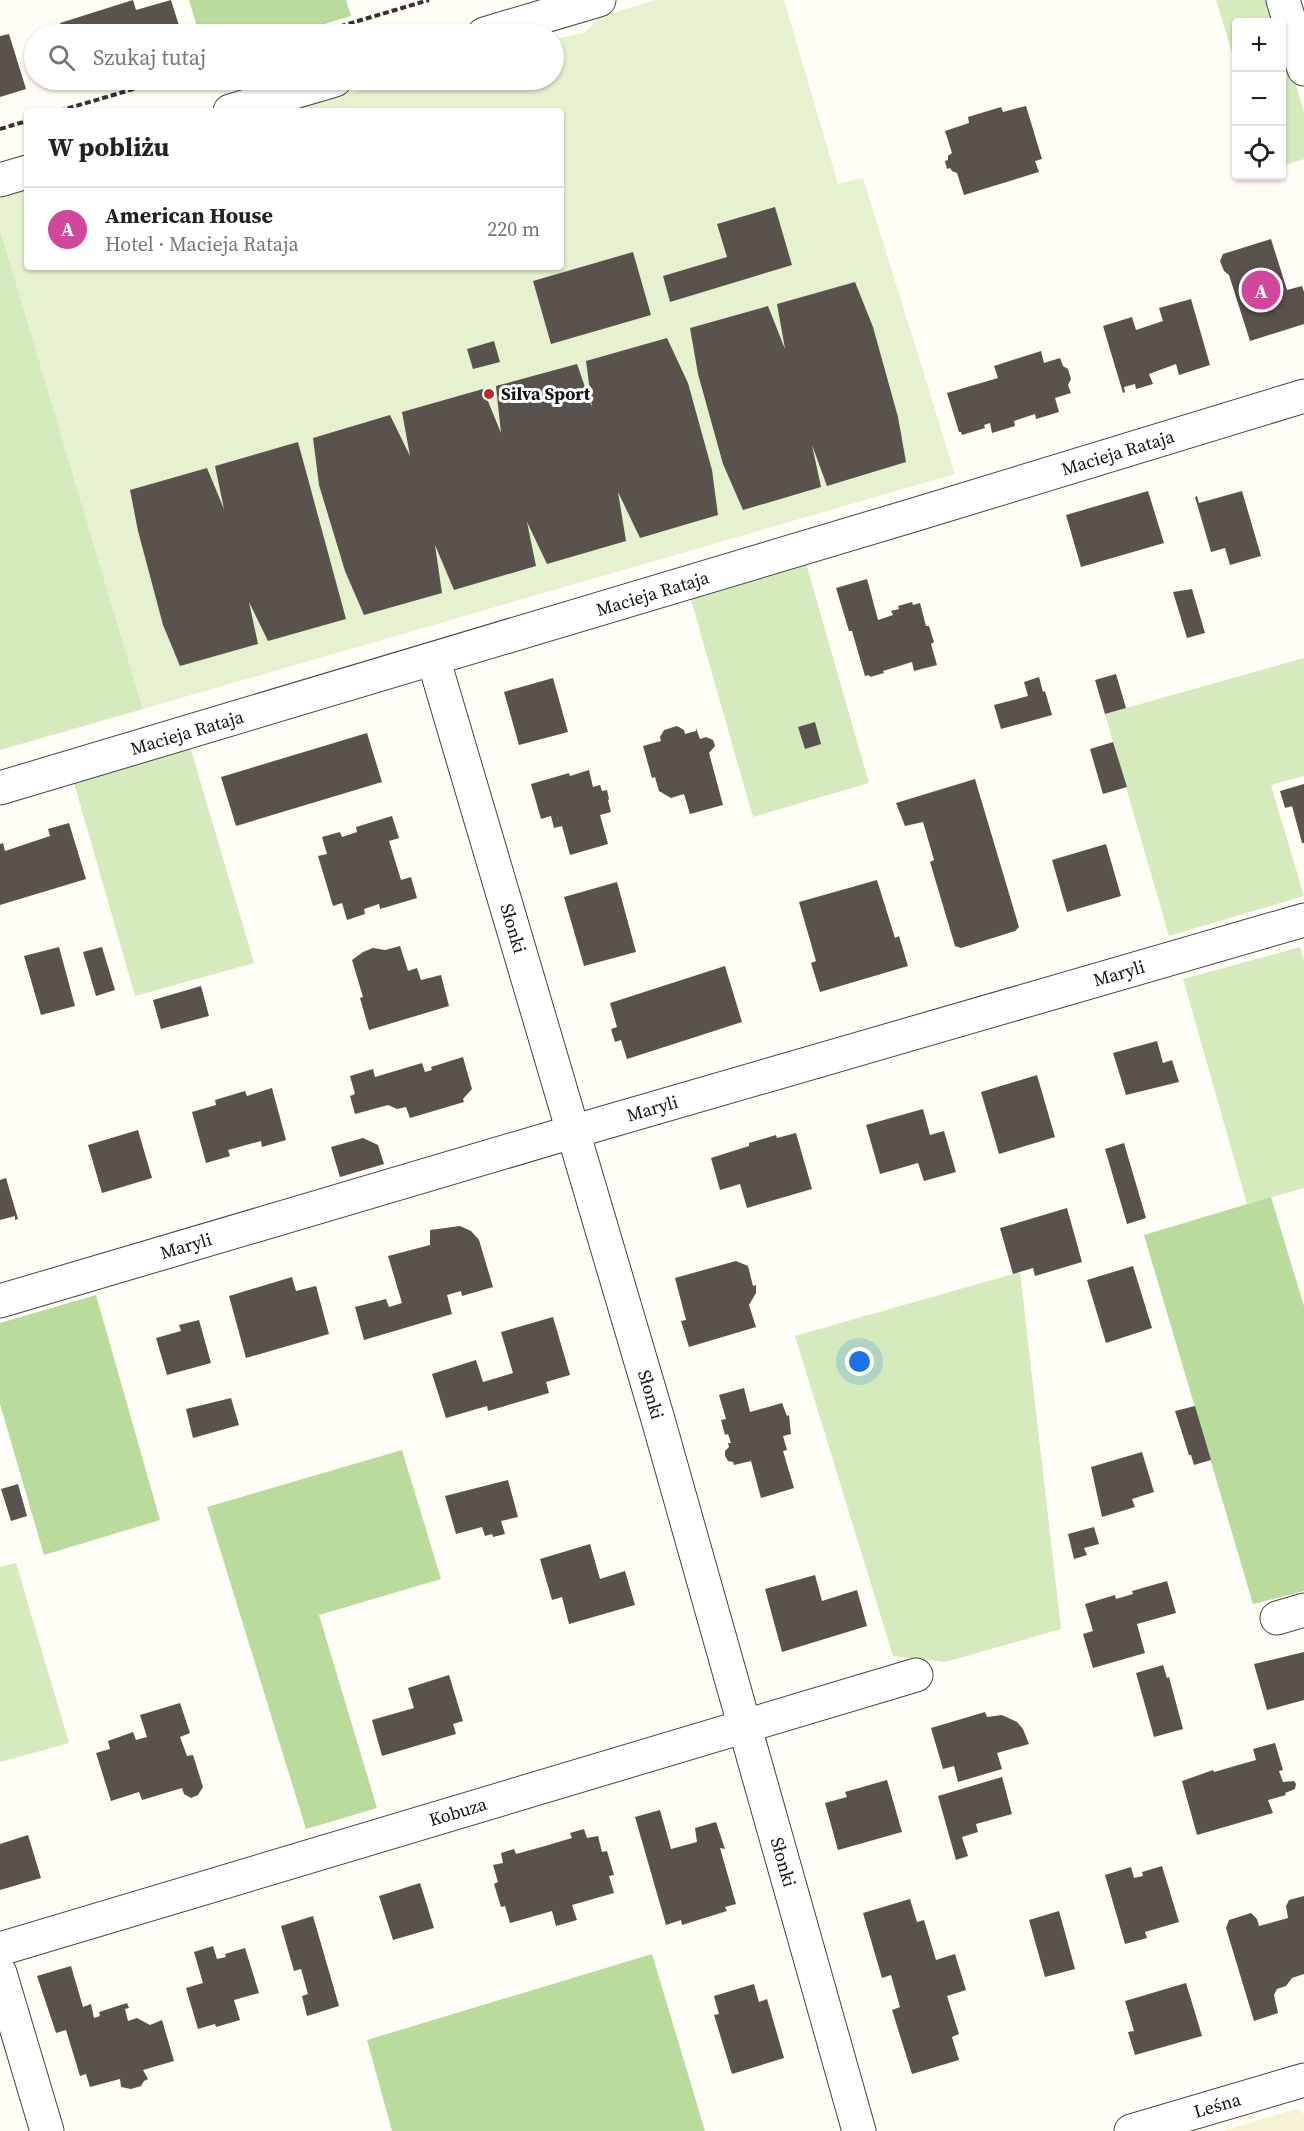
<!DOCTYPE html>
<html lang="pl">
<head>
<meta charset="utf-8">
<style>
	body { margin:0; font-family:"Source Serif 4",serif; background:#f6f6f6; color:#222 }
	.controls { position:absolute; right:18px; top:18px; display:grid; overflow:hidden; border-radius:6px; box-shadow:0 2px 4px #0004 }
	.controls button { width:54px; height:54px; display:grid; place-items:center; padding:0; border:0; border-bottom:2px solid #e0e0e0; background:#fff; color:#222; font:30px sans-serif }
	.you { position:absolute; left:860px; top:1362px; width:21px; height:21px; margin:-15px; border:4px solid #fff; border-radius:50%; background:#1a73e8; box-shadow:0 0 0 9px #1a73e833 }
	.badge { display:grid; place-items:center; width:39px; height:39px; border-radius:50%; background:#b45309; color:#fff; font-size:20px; font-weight:700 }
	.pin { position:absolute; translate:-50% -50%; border:3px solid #fff; box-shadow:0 2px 6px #0006 }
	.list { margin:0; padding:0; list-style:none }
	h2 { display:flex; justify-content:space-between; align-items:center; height:78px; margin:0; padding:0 24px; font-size:26px }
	h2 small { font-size:20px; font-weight:400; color:#767676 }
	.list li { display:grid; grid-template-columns:39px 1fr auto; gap:18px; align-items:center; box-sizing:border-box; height:84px; padding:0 24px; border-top:2px solid #e0e0e0 }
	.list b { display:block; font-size:22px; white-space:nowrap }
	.list p { margin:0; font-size:20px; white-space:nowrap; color:#767676 }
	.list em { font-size:20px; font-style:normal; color:#767676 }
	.icon { flex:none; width:33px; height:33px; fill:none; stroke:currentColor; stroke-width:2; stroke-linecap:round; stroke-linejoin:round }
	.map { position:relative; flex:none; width:1304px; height:2131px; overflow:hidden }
	.search { position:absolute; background:#fff; box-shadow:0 2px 4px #0004; left:24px; top:24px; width:540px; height:66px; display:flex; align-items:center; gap:15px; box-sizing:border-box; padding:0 21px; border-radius:33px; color:#767676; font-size:22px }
	.panel { position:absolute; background:#fff; box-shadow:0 2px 4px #0004; left:24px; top:108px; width:540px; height:162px; border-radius:6px }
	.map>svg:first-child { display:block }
	.farmland { fill:#f6f3d4 }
	.green { fill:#d5ebbd }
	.forest { fill:#b9dc9c }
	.pitch { fill:#e6f2cf }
	.building { fill:#5a524d }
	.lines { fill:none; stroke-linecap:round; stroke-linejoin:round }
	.minor-casing { stroke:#444; stroke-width:35 }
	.path { stroke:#333; stroke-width:4; stroke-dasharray:6 3; stroke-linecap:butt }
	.minor { stroke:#fff; stroke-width:33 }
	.poi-dot { fill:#c4262e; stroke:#fff; stroke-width:2 }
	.labels { text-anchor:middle; stroke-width:6; stroke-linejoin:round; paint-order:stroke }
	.poi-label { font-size:18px; font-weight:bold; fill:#111; stroke:#fff; text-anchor:start }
	.street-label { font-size:18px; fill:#111; stroke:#fff }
</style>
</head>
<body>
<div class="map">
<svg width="1304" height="2131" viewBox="0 0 1304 2131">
	<rect width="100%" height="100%" fill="#fffdf5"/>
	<!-- farmland -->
	<path class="farmland" d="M 1296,2109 L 1304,2114 L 1304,2131 L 1223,2131 Z"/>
	<!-- green -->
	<path class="green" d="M 1216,0 L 1268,0 L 1275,22 L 1236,22 L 1236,66 Z
		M 1282,41 L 1304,111 L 1304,159 L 1282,166 Z
		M 0,229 L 143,709 L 0,750 Z
		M 806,563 L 869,783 L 753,817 L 690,596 Z
		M 1304,658 L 1304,776 L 1271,785 L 1304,896 L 1169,936 L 1105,714 Z
		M 189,743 L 254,963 L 135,996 L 72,776 Z
		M 1300,947 L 1304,960 L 1304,1188 L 1247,1204 L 1183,979 Z
		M 1020,1272 L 1061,1629 L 946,1662 L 893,1656 L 795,1336 Z
		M 16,1563 L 69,1743 L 0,1762 L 0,1567 Z"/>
	<!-- forest -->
	<path class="forest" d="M 189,0 L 346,0 L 351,16 L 291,34 L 199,34 Z
		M 1271,1197 L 1304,1306 L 1304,1591 L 1253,1604 L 1144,1235 Z
		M 96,1295 L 160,1520 L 44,1555 L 0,1404 L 0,1323 Z
		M 402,1450 L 441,1579 L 319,1615 L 377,1808 L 306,1829 L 207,1507 Z
		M 652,1954 L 705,2131 L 392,2131 L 367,2040 Z"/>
	<!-- pitch -->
	<path class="pitch" d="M 656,0 L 784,0 L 838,184 L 863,178 L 955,474 L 143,709 L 0,229 L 0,198 L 27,190 L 27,267 L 561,267 L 561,111 L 290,111 L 394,80 L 554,80 L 554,39 L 585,33 L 599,17 Z"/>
	<!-- building -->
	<path class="building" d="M 133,0 L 136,10 L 171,0 L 181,32 L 173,34 L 64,34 L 60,23 Z
		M 9,34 L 26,89 L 0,97 L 0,36 Z
		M 1026,106 L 1042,159 L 1035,161 L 1039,172 L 964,195 L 957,173 L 952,171 L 950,168 L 947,169 L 945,161 L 948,160 L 948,156 L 952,153 L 945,131 L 969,123 L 968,117 L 1001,107 L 1003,112 Z
		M 775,207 L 792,265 L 670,302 L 663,276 L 727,257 L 717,224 Z
		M 1271,239 L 1287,290 L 1302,286 L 1304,292 L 1304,324 L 1250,341 L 1229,275 L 1224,271 L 1220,261 L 1223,254 Z
		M 633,252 L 651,315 L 551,344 L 533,281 Z
		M 855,282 L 873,327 L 898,417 L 906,462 L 827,486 L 812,445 L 821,487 L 743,510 L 723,464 L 698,374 L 690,328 L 768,306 L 785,349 L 777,304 Z
		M 1191,299 L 1210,365 L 1179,375 L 1176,364 L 1149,374 L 1153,384 L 1136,389 L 1135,384 L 1124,387 L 1125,392 L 1123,393 L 1103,326 L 1132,317 L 1136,330 L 1163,321 L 1159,308 Z
		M 667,338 L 688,383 L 712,470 L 718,515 L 640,538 L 618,492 L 626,541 L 547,564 L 527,522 L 536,566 L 454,590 L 435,545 L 442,593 L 364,615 L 345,571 L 319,485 L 313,438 L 390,415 L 410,456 L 402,412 L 483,389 L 501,433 L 496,386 L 577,364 L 592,407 L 586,361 Z
		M 494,341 L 500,362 L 473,369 L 467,349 Z
		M 1041,351 L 1044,363 L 1060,358 L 1063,366 L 1068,369 L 1071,379 L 1068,385 L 1071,393 L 1055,398 L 1059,412 L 1036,419 L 1035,414 L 1014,421 L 1015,426 L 992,433 L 990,423 L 984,425 L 985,428 L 962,435 L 961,432 L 959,432 L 947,393 L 998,378 L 994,366 Z
		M 298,442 L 346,619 L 268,641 L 249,602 L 258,644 L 180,666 L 163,625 L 138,531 L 130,490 L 207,468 L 224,509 L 215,466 Z
		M 1148,491 L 1164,543 L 1081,567 L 1066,515 Z
		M 1242,491 L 1261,556 L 1230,565 L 1225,548 L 1211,552 L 1195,497 L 1197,496 L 1199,503 Z
		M 867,579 L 878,620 L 893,615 L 891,611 L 899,609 L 898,606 L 912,602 L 913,605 L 920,603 L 926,626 L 929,626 L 934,642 L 931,644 L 937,665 L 914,671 L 912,662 L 883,671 L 884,673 L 870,677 L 869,675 L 865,676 L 852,631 L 849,631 L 836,588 Z
		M 1192,589 L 1205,633 L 1187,638 L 1173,592 Z
		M 1116,674 L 1126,708 L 1105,714 L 1095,680 Z
		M 1039,677 L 1043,692 L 1045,691 L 1052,715 L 1001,729 L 994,705 L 1028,696 L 1024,682 Z
		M 553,678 L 568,732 L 519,745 L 504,692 Z
		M 815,722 L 821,744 L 805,749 L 798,727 Z
		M 677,726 L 684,730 L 685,734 L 696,731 L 696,728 L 700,739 L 706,737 L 713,740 L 715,746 L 709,753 L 723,805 L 690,814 L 684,794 L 671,798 L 659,791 L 655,777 L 652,778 L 643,746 L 661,741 L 660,737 L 664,730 Z
		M 367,733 L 382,782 L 236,826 L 221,777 Z
		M 1113,742 L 1127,787 L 1103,794 L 1090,749 Z
		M 589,770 L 593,787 L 600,785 L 602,791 L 607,790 L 609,799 L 608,800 L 611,812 L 600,815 L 608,844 L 570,855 L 562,826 L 554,828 L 551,816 L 541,819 L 531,784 L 569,773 L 570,776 Z
		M 975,779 L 1019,927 L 1015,931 L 961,948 L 955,946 L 930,862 L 934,860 L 923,822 L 905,826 L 896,803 Z
		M 1304,784 L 1304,843 L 1302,843 L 1292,806 L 1285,808 L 1280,791 Z
		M 392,816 L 399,838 L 389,841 L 401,880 L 411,877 L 417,898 L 380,909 L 379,904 L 364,909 L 365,914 L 347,920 L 342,903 L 333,906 L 318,856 L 327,854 L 322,837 L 340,832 L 342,837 L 357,832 L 356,827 Z
		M 69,823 L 86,879 L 0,905 L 0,844 L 3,843 L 5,851 L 50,836 L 48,829 Z
		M 1106,844 L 1121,896 L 1067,912 L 1052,860 Z
		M 877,880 L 895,938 L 899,936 L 908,966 L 820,992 L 811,963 L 816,961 L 799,902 Z
		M 617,882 L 636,952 L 584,966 L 564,897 Z
		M 400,946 L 408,971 L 417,968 L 421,980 L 441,975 L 449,1006 L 369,1030 L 360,998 L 363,997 L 352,960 L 363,952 L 373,948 L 385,950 Z
		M 59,947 L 75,1006 L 41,1015 L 24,956 Z
		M 102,947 L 115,990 L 96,996 L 83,952 Z
		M 725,966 L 742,1022 L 627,1059 L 621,1040 L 615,1042 L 611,1029 L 617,1027 L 610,1003 Z
		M 201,986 L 209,1016 L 161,1029 L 153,1000 Z
		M 1157,1041 L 1163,1063 L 1172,1060 L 1179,1082 L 1126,1095 L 1113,1053 Z
		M 463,1057 L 472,1089 L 463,1099 L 464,1102 L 410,1118 L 406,1107 L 397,1109 L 388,1105 L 355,1114 L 350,1096 L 355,1094 L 350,1076 L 373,1069 L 375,1077 L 422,1063 L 425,1072 L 432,1070 L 431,1067 Z
		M 1037,1075 L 1055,1137 L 999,1154 L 981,1092 Z
		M 272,1088 L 286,1140 L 262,1147 L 261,1141 L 228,1150 L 230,1156 L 206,1163 L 192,1112 L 216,1105 L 215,1100 L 245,1091 L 247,1096 Z
		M 923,1109 L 930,1135 L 944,1131 L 956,1172 L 924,1181 L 918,1163 L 880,1174 L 866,1125 Z
		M 138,1130 L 152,1178 L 102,1193 L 88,1145 Z
		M 796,1133 L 812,1189 L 747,1208 L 740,1184 L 720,1190 L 711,1158 L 749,1146 L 749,1143 L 776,1135 L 777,1138 Z
		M 363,1138 L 378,1145 L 384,1164 L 340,1177 L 331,1147 Z
		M 1124,1143 L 1146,1218 L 1127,1224 L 1105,1149 Z
		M 6,1178 L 18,1219 L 15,1220 L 15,1216 L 0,1220 L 0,1180 Z
		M 1067,1208 L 1082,1262 L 1035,1276 L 1033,1268 L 1013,1274 L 1000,1228 Z
		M 460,1226 L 471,1231 L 479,1240 L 493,1287 L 462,1296 L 461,1291 L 447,1295 L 452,1314 L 364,1340 L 355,1307 L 386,1299 L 389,1307 L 402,1303 L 388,1256 L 430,1245 L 430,1230 Z
		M 736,1261 L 748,1266 L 753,1286 L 756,1285 L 756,1293 L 749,1305 L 756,1327 L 689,1347 L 681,1321 L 686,1320 L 675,1278 Z
		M 1133,1266 L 1152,1328 L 1106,1343 L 1087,1280 Z
		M 292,1277 L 296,1291 L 316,1286 L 329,1334 L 246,1358 L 229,1296 Z
		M 553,1317 L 570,1375 L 546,1382 L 549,1393 L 488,1411 L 487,1406 L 446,1418 L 432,1374 L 476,1360 L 483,1382 L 513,1373 L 501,1332 Z
		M 199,1320 L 211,1363 L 167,1375 L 156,1338 L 181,1331 L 179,1325 Z
		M 744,1388 L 750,1412 L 782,1403 L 787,1416 L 789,1415 L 791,1434 L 783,1436 L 787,1450 L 783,1451 L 794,1488 L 761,1498 L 751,1461 L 734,1465 L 733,1462 L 728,1461 L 725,1456 L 725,1451 L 729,1447 L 728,1443 L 731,1443 L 728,1434 L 725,1435 L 721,1420 L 726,1419 L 719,1395 Z
		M 231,1398 L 239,1425 L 193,1438 L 186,1409 Z
		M 1195,1406 L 1211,1460 L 1194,1465 L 1191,1455 L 1189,1455 L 1175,1411 Z
		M 1142,1452 L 1154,1492 L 1132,1499 L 1135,1507 L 1102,1517 L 1091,1467 Z
		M 508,1480 L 518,1517 L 501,1521 L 505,1534 L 493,1537 L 492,1534 L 485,1536 L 482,1527 L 456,1534 L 445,1496 Z
		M 18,1484 L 27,1516 L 11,1521 L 1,1489 Z
		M 1094,1527 L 1099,1544 L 1084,1548 L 1087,1555 L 1074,1559 L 1068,1534 Z
		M 590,1544 L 600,1579 L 625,1571 L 635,1605 L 569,1624 L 562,1597 L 552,1600 L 540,1559 Z
		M 815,1575 L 822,1601 L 857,1590 L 867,1626 L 782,1652 L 765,1589 Z
		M 1167,1581 L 1176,1613 L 1137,1624 L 1145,1653 L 1093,1668 L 1083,1634 L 1093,1631 L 1085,1604 L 1115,1595 L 1116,1599 L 1133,1594 L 1132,1591 Z
		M 1304,1652 L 1304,1700 L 1267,1710 L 1254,1664 Z
		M 1163,1665 L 1167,1678 L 1169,1677 L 1183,1729 L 1154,1737 L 1136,1673 Z
		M 449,1675 L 463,1721 L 453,1724 L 456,1734 L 382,1756 L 372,1720 L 414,1708 L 408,1688 Z
		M 180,1703 L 190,1733 L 180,1737 L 187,1756 L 193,1755 L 203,1787 L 198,1795 L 191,1798 L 184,1794 L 182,1788 L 142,1800 L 139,1792 L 111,1801 L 96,1753 L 110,1749 L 108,1741 L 133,1732 L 136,1740 L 147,1737 L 140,1715 Z
		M 985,1712 L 987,1717 L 1002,1715 L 1017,1722 L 1023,1729 L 1029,1744 L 997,1753 L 1002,1769 L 958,1782 L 954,1766 L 943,1769 L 931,1728 Z
		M 1275,1743 L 1283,1770 L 1279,1771 L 1283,1782 L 1294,1781 L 1296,1784 L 1295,1789 L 1285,1793 L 1286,1795 L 1268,1800 L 1273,1813 L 1197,1835 L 1182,1781 L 1213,1770 L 1214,1772 L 1256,1760 L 1253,1749 Z
		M 1002,1777 L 1012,1814 L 976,1824 L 978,1832 L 962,1837 L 968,1856 L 956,1860 L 938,1796 Z
		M 887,1780 L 902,1832 L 838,1850 L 825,1803 L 847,1797 L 845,1792 Z
		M 660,1810 L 671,1849 L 697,1842 L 695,1828 L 716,1822 L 725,1849 L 720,1848 L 736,1904 L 725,1907 L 727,1911 L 682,1925 L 681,1920 L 666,1925 L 635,1817 Z
		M 584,1829 L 587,1838 L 598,1836 L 602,1852 L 607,1851 L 614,1875 L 609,1876 L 614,1893 L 572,1905 L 577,1920 L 556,1926 L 552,1911 L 510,1923 L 505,1906 L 501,1907 L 494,1884 L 498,1882 L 493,1865 L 503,1863 L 501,1853 L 514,1849 L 516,1854 L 545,1846 L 572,1838 L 570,1833 Z
		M 28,1835 L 41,1878 L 0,1890 L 0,1844 Z
		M 1162,1866 L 1179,1922 L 1145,1932 L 1147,1938 L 1125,1944 L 1105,1875 L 1131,1867 L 1134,1878 L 1143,1876 L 1142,1872 Z
		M 420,1883 L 434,1928 L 393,1940 L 379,1896 Z
		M 1304,1896 L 1304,1974 L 1292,1978 L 1286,1986 L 1277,1989 L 1274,1995 L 1278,2013 L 1254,2021 L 1226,1928 L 1229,1920 L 1251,1913 L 1257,1919 L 1259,1926 L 1288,1918 L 1286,1906 L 1289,1900 Z
		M 910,1899 L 917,1922 L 924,1920 L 936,1960 L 955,1954 L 966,1990 L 947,1996 L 959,2034 L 952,2037 L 959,2060 L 912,2074 L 892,2010 L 900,2007 L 891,1975 L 882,1978 L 863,1913 Z
		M 1059,1911 L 1075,1969 L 1045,1977 L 1029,1920 Z
		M 313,1916 L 339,2006 L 307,2016 L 302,1996 L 308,1994 L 301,1969 L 294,1971 L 281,1926 Z
		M 213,1946 L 217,1959 L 226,1957 L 225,1954 L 245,1948 L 259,1993 L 234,2000 L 240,2020 L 216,2027 L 215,2024 L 198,2029 L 186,1988 L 203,1983 L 194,1952 Z
		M 71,1966 L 83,2007 L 91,2004 L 94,2018 L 100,2016 L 99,2012 L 127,2003 L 129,2008 L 125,2009 L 128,2021 L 137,2018 L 150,2025 L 162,2020 L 174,2061 L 143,2070 L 148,2079 L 144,2081 L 141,2086 L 131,2089 L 121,2087 L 120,2079 L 90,2087 L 86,2074 L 80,2076 L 66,2030 L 56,2033 L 37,1976 Z
		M 1186,1983 L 1202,2036 L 1135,2055 L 1128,2032 L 1134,2031 L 1125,2001 Z
		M 754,1984 L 759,2002 L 767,1999 L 784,2058 L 732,2074 L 714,2015 L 719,2014 L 714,1996 Z"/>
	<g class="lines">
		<defs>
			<g id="minor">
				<path d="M 1283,0 L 1304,69"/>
				<path d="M 484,34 L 599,0"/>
				<path d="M 230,111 L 335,80"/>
				<path d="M 0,180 L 27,172"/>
				<path id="s1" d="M 434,661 L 657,1416 L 859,2131"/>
				<path id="s2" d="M 0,788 C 435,660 870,529 1304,396"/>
				<path id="s3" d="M 0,1301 L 572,1132 L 1304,920"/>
				<path d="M 1277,1618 L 1304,1610"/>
				<path id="s4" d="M 0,1949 L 916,1675"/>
				<path d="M 0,1973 L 47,2131"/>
				<path id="s5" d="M 1131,2131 L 1304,2080"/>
			</g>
		</defs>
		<!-- minor casing -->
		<use href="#minor" class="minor-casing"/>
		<!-- path -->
		<path class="path" d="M 314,34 L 429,0
			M 59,111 L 164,80
			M 0,129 L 27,121"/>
		<!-- minor -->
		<use href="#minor" class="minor"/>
	</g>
	<!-- markers -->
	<circle class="poi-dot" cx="489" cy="394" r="6"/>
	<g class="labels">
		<!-- poi labels -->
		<g class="poi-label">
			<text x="501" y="400">Silva Sport</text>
		</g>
		<!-- street labels -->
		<g class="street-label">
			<text dy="6" stroke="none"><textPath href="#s2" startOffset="1167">Macieja Rataja</textPath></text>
			<text dy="6" stroke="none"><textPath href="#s2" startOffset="681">Macieja Rataja</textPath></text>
			<text dy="6" stroke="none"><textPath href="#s2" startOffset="195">Macieja Rataja</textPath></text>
			<text dy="6" stroke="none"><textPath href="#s1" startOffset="279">Słonki</textPath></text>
			<text dy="6" stroke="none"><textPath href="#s3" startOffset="1166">Maryli</textPath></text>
			<text dy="6" stroke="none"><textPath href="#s3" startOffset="680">Maryli</textPath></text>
			<text dy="6" stroke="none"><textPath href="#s3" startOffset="194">Maryli</textPath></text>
			<text dy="6" stroke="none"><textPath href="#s1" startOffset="765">Słonki</textPath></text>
			<text dy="6" stroke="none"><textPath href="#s4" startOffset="478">Kobuza</textPath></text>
			<text dy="6" stroke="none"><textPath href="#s1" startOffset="1251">Słonki</textPath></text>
			<text dy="6" stroke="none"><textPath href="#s5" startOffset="90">Leśna</textPath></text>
		</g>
	</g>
</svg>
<div class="controls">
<button>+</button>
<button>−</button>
<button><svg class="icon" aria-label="locate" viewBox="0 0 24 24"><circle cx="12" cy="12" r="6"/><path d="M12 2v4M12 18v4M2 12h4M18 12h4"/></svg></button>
</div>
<div class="you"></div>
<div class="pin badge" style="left:1261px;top:290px;background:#d1479c">A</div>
<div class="search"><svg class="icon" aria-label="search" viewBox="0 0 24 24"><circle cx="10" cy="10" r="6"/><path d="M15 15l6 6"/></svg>Szukaj tutaj</div>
<section class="panel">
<h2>W pobliżu<small></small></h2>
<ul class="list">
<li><span class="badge" style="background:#d1479c">A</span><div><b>American House</b><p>Hotel · Macieja Rataja</p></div><em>220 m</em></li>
</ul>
</section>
</div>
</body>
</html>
